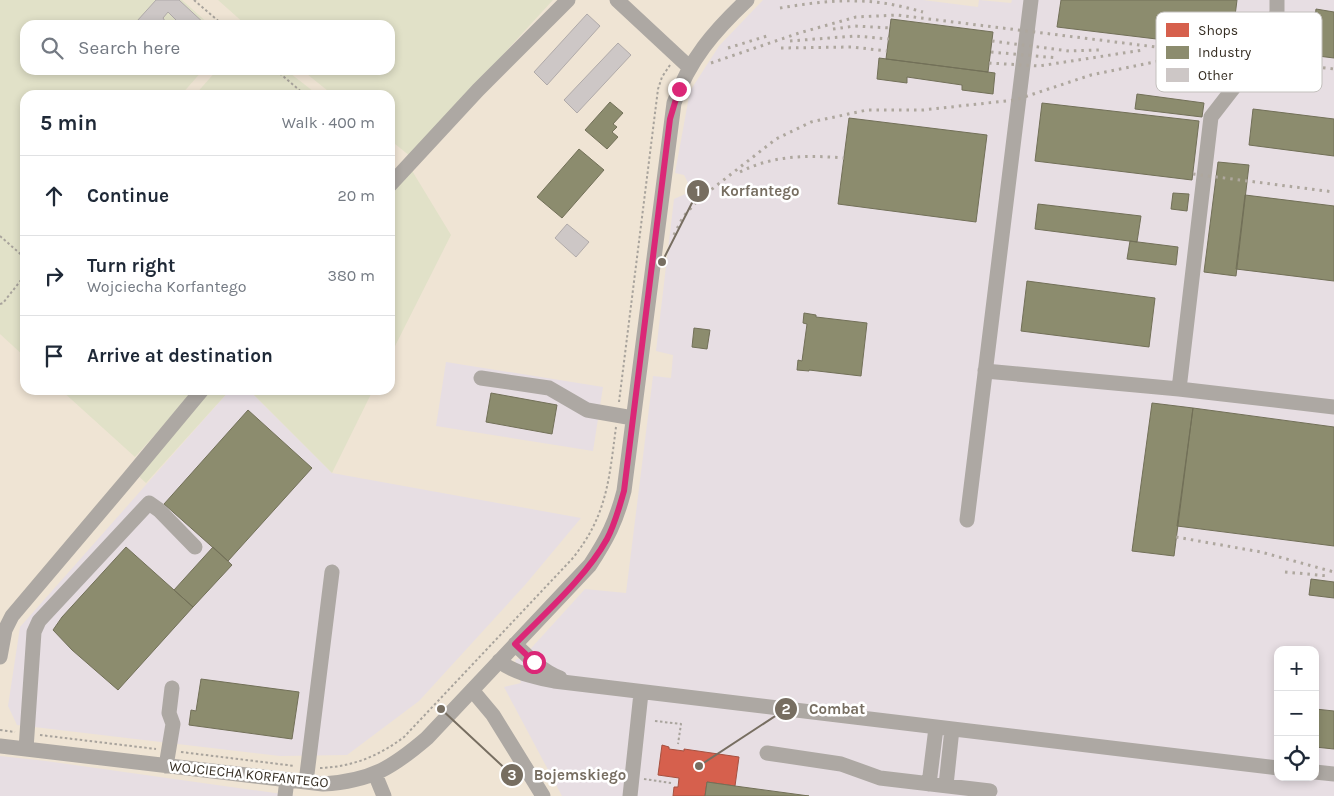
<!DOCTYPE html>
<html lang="en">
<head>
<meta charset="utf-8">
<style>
	body { margin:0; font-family:Karla,sans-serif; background:#f6f6f7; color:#1f2937 }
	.controls { position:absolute; right:15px; bottom:15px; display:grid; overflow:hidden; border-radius:10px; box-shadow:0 2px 8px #0003 }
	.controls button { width:45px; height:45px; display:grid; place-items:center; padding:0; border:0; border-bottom:1px solid #e0e1e3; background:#fff; color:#1f2937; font:25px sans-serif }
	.stop { position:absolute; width:15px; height:15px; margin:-11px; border:4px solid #db2777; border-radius:50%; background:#fff }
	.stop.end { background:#db2777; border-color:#fff; box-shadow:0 1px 5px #0008 }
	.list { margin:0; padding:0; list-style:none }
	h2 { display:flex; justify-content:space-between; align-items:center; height:65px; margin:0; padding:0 20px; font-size:21px }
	h2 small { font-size:16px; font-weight:400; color:#747a83 }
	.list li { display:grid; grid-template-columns:32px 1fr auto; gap:15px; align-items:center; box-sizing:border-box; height:80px; padding:0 20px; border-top:1px solid #e0e1e3 }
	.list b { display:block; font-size:19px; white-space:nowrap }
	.list p { margin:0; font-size:16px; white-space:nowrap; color:#747a83 }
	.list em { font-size:16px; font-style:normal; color:#747a83 }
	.icon { flex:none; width:28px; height:28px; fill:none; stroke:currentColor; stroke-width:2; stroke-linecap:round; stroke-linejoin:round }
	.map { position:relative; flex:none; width:1334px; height:796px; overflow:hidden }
	.search { position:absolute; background:#fff; box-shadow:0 2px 8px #0003; left:20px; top:20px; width:375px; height:55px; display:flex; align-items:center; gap:12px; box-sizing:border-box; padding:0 18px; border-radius:15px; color:#747a83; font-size:19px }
	.panel { position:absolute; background:#fff; box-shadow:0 2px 8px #0003; left:20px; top:90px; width:375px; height:305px; border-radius:15px }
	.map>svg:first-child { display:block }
	.industrial { fill:#e7dee3; fill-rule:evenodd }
	.green { fill:#e1e1c8 }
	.shops { fill:#d6604d; stroke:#a65140 }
	.industry { fill:#8c8c6e; stroke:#727058 }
	.building { fill:#cdc7c6; stroke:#b0aaa9 }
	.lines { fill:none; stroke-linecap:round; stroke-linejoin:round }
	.path { stroke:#a8a39c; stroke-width:2; stroke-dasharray:2.5 2.5; stroke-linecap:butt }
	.minor { stroke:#ada8a3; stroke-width:15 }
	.rail { stroke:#aea79e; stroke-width:3; stroke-dasharray:2.5 5; stroke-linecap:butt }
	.route { stroke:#db2777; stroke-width:6 }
	.labels { text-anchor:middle; stroke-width:5; stroke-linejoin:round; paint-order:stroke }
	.street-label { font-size:14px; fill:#362e23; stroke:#fff }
	.key { fill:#fff; stroke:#c3c0bd; stroke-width:1 }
	.key-label { font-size:14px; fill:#362e23 }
	.leader { fill:none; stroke:#776e61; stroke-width:2 }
	.callout-dot { fill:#776e61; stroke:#fff; stroke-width:2 }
	.mark-label { font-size:15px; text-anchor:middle; font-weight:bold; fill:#fff }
	.callout-label { font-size:15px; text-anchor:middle; font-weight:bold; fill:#776e61; stroke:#fff; stroke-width:5; stroke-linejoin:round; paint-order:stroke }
</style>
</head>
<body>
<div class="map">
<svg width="1334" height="796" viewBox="0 0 1334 796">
	<rect width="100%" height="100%" fill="#efe4d4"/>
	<!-- industrial -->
	<path class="industrial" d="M 763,0 L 923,0 L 978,7 L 979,0 L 1011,3 L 1012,0 L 1334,0 L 1334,796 L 562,796 L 504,687 L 521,683 L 515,660 L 524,656 L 585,589 L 626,593 L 653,376 L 671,378 L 673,355 L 656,351 L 674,199 L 692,191 L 684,175 L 675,173 L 690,91 L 719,46 ZM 1278,650 L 1315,650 L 1315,777 L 1278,777 Z
		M 446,362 L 603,387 L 593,451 L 436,426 Z
		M 230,390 L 249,390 L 332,473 L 581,518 L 525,585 L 419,701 L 347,755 L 280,756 L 17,725 L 8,706 L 20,627 Z
		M 0,756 L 46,761 L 296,796 L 0,796 Z"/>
	<!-- green -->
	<path class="green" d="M 0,0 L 182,0 L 210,25 L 25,25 L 25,70 L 203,70 L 181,95 L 25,95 L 25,357 L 0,334 Z
		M 218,0 L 553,0 L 410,156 L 390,140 L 390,95 L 333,95 L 302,70 L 390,70 L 390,25 L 246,25 Z
		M 217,70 L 286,70 L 318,95 L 195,95 Z
		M 411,169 L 451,235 L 390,356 L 390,185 Z
		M 61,390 L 195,390 L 135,457 Z
		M 208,390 L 230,390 L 146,483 L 134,472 Z
		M 249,390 L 373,390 L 332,473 Z"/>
	<!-- shops -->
	<path class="shops" d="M 662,745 L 669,747 L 669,749 L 684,751 L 684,749 L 739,757 L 735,786 L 707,782 L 705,796 L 673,796 L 674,787 L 678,787 L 679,778 L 658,775 Z"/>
	<!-- industry -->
	<path class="industry" d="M 1061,0 L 1237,0 L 1231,48 L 1057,27 Z
		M 1316,9 L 1334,12 L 1334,58 L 1310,55 Z
		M 891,19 L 993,32 L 988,72 L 886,59 Z
		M 879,58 L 995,73 L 993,94 L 962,90 L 962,85 L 907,77 L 907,83 L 877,79 Z
		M 1137,94 L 1204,103 L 1202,117 L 1135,109 Z
		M 610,102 L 623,113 L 613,124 L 617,127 L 612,132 L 618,137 L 607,149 L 585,130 Z
		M 1042,103 L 1199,121 L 1192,180 L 1035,161 Z
		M 1253,109 L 1334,119 L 1334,156 L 1249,145 Z
		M 849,118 L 987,135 L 976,222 L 838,204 Z
		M 579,149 L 604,170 L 562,218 L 537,197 Z
		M 1218,162 L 1249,165 L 1236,276 L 1204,272 Z
		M 1173,193 L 1189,194 L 1187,211 L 1171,209 Z
		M 1245,195 L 1334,206 L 1334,281 L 1236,269 Z
		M 1038,204 L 1141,216 L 1137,242 L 1035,229 Z
		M 1130,241 L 1178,247 L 1176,265 L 1127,259 Z
		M 1027,281 L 1155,298 L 1149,347 L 1021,331 Z
		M 804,313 L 816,315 L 816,317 L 867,323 L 861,376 L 809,370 L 809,371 L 797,370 L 798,360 L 802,361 L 807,324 L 803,323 Z
		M 694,328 L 710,330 L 707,349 L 692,347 Z
		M 491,393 L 557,405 L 552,434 L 486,422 Z
		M 1152,403 L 1193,408 L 1174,556 L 1132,551 Z
		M 1193,408 L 1334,427 L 1334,546 L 1177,526 Z
		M 248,410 L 312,468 L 228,561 L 164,504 Z
		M 126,547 L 193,607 L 118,690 L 72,650 L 53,630 L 62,617 Z
		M 213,547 L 232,565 L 193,607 L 174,590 Z
		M 1311,579 L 1334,582 L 1334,598 L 1309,595 Z
		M 201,679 L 299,692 L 292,739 L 189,725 L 191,710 L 196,711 Z
		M 1315,709 L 1334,711 L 1334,749 L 1315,747 Z
		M 707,782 L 735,786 L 809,796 L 705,796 Z"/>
	<!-- building -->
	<path class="building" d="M 156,0 L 179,0 L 206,25 L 181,25 L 168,12 L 163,18 L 165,21 L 161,25 L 141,25 L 137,21 Z
		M 587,14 L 600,26 L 547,85 L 534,72 Z
		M 618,43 L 631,55 L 577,113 L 564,100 Z
		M 567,224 L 589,242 L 576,257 L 555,238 Z"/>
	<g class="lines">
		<!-- path -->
		<path class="path" d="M 194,0 L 223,25
			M 276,70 L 305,95
			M 0,236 L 25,258
			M 0,304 L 3,303 L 25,275
			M 619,402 L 658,89 L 662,77 L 670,65
			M 655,721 L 681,724 L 678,744
			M 0,730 L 15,732
			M 40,735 L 156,749
			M 181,752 L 295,766
			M 320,768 C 352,767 379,756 404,737 L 572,559 C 607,516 609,480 616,427
			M 644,779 L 671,783"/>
		<!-- minor -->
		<path class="minor" d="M 617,0 L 689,67
			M 390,185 L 478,90 L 568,0
			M 985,371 L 1179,389 L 1211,117 L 1256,59 L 1269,35 L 1275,23 L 1277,11 L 1277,0
			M 481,378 L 549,388 L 587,410 L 633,418
			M 1179,389 L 1334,407
			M 967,520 L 1031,0
			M 515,644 C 528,657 542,671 560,678
			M 0,657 L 5,630 L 12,616 L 128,479 L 202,390
			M 499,661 C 514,673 535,677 554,681 L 1278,768
			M 472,690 L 493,715 L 543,796
			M 0,746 L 323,784 C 371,781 392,768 427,738 L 590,565 C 607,539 616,522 624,491 L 674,103 C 689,60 714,31 747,0
			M 26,749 L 34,632 L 39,621 L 149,503 L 159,510 L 195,547
			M 767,753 L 841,764 L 880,778 L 990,791
			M 166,766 L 173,724 L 169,713 L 172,688
			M 1315,772 L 1334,774
			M 375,774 L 384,796
			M 306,782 L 332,572
			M 929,784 L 936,728
			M 946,785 L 952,729
			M 285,796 L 287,780
			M 630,796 L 641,693"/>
		<!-- rail -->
		<path class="rail" d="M 780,8 C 805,4 831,0 857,1 C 880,1 901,6 923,12
			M 833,29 L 855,26 L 890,28
			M 790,41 L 855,36 L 889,39
			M 992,41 L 1069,51 L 1099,50
			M 728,48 L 767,36
			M 781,48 L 852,47 L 887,51
			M 991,52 L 1058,58
			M 711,63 L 799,33 L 856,17 L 897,15 L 1334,69
			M 989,63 L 1039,66 L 1143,50
			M 740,172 C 773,155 808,155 844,158
			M 1193,174 L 1334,192
			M 674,235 L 683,217 L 698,200 L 776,139 L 811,122 L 867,110 L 923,110 L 1015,100 L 1091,75 L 1164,60 L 1206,58
			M 1176,537 L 1261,552 L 1334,572
			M 1285,572 L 1329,576"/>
	</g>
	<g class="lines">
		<!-- route -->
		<path class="route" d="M 534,662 L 515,644 C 545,613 586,577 607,539 C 615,524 619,508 624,491 L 670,119 L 679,89"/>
	</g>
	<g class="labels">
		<!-- street labels -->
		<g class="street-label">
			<text transform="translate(249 774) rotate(6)" y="5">WOJCIECHA KORFANTEGO</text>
		</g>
	</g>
	<!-- legend -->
	<rect x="1156" y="12" width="166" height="80" rx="8" class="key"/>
	<rect x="1166" y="23" width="23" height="14" fill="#d6604d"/>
	<rect x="1166" y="46" width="23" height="13" fill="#8c8c6e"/>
	<rect x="1166" y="68" width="23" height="14" fill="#cdc7c6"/>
	<g class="key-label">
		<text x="1198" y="35">Shops</text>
		<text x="1198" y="57">Industry</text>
		<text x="1198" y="80">Other</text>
	</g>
	<!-- callouts -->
	<path class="leader" d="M662 262L698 191M699 766L786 709M441 709L512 775"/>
	<g class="callout-dot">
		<circle cx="662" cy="262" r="5"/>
		<circle cx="699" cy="766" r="5"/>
		<circle cx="441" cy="709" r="5"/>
		<circle cx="698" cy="191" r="12"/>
		<circle cx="786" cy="709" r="12"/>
		<circle cx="512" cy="775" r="12"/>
	</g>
	<g class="mark-label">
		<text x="698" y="196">1</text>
		<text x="786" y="714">2</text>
		<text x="512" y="780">3</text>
	</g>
	<g class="callout-label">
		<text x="760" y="196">Korfantego</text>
		<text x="837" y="714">Combat</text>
		<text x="580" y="780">Bojemskiego</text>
	</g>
</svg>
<div class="controls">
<button>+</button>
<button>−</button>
<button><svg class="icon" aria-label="locate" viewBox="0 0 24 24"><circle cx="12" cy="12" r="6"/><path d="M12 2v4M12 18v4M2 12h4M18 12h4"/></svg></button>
</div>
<div class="stop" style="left:534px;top:662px"></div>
<div class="stop end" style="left:679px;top:89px"></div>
<div class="search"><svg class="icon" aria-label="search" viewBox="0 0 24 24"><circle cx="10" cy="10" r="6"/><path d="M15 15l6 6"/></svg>Search here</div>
<section class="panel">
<h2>5 min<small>Walk · 400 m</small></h2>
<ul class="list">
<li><svg class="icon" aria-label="ahead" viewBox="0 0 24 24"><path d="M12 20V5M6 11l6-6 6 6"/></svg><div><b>Continue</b></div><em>20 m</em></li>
<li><svg class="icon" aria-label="right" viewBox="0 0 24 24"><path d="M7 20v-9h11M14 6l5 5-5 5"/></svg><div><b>Turn right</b><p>Wojciecha Korfantego</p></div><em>380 m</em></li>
<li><svg class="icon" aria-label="arrive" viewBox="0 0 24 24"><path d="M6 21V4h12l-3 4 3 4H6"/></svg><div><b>Arrive at destination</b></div></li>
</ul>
</section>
</div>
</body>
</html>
